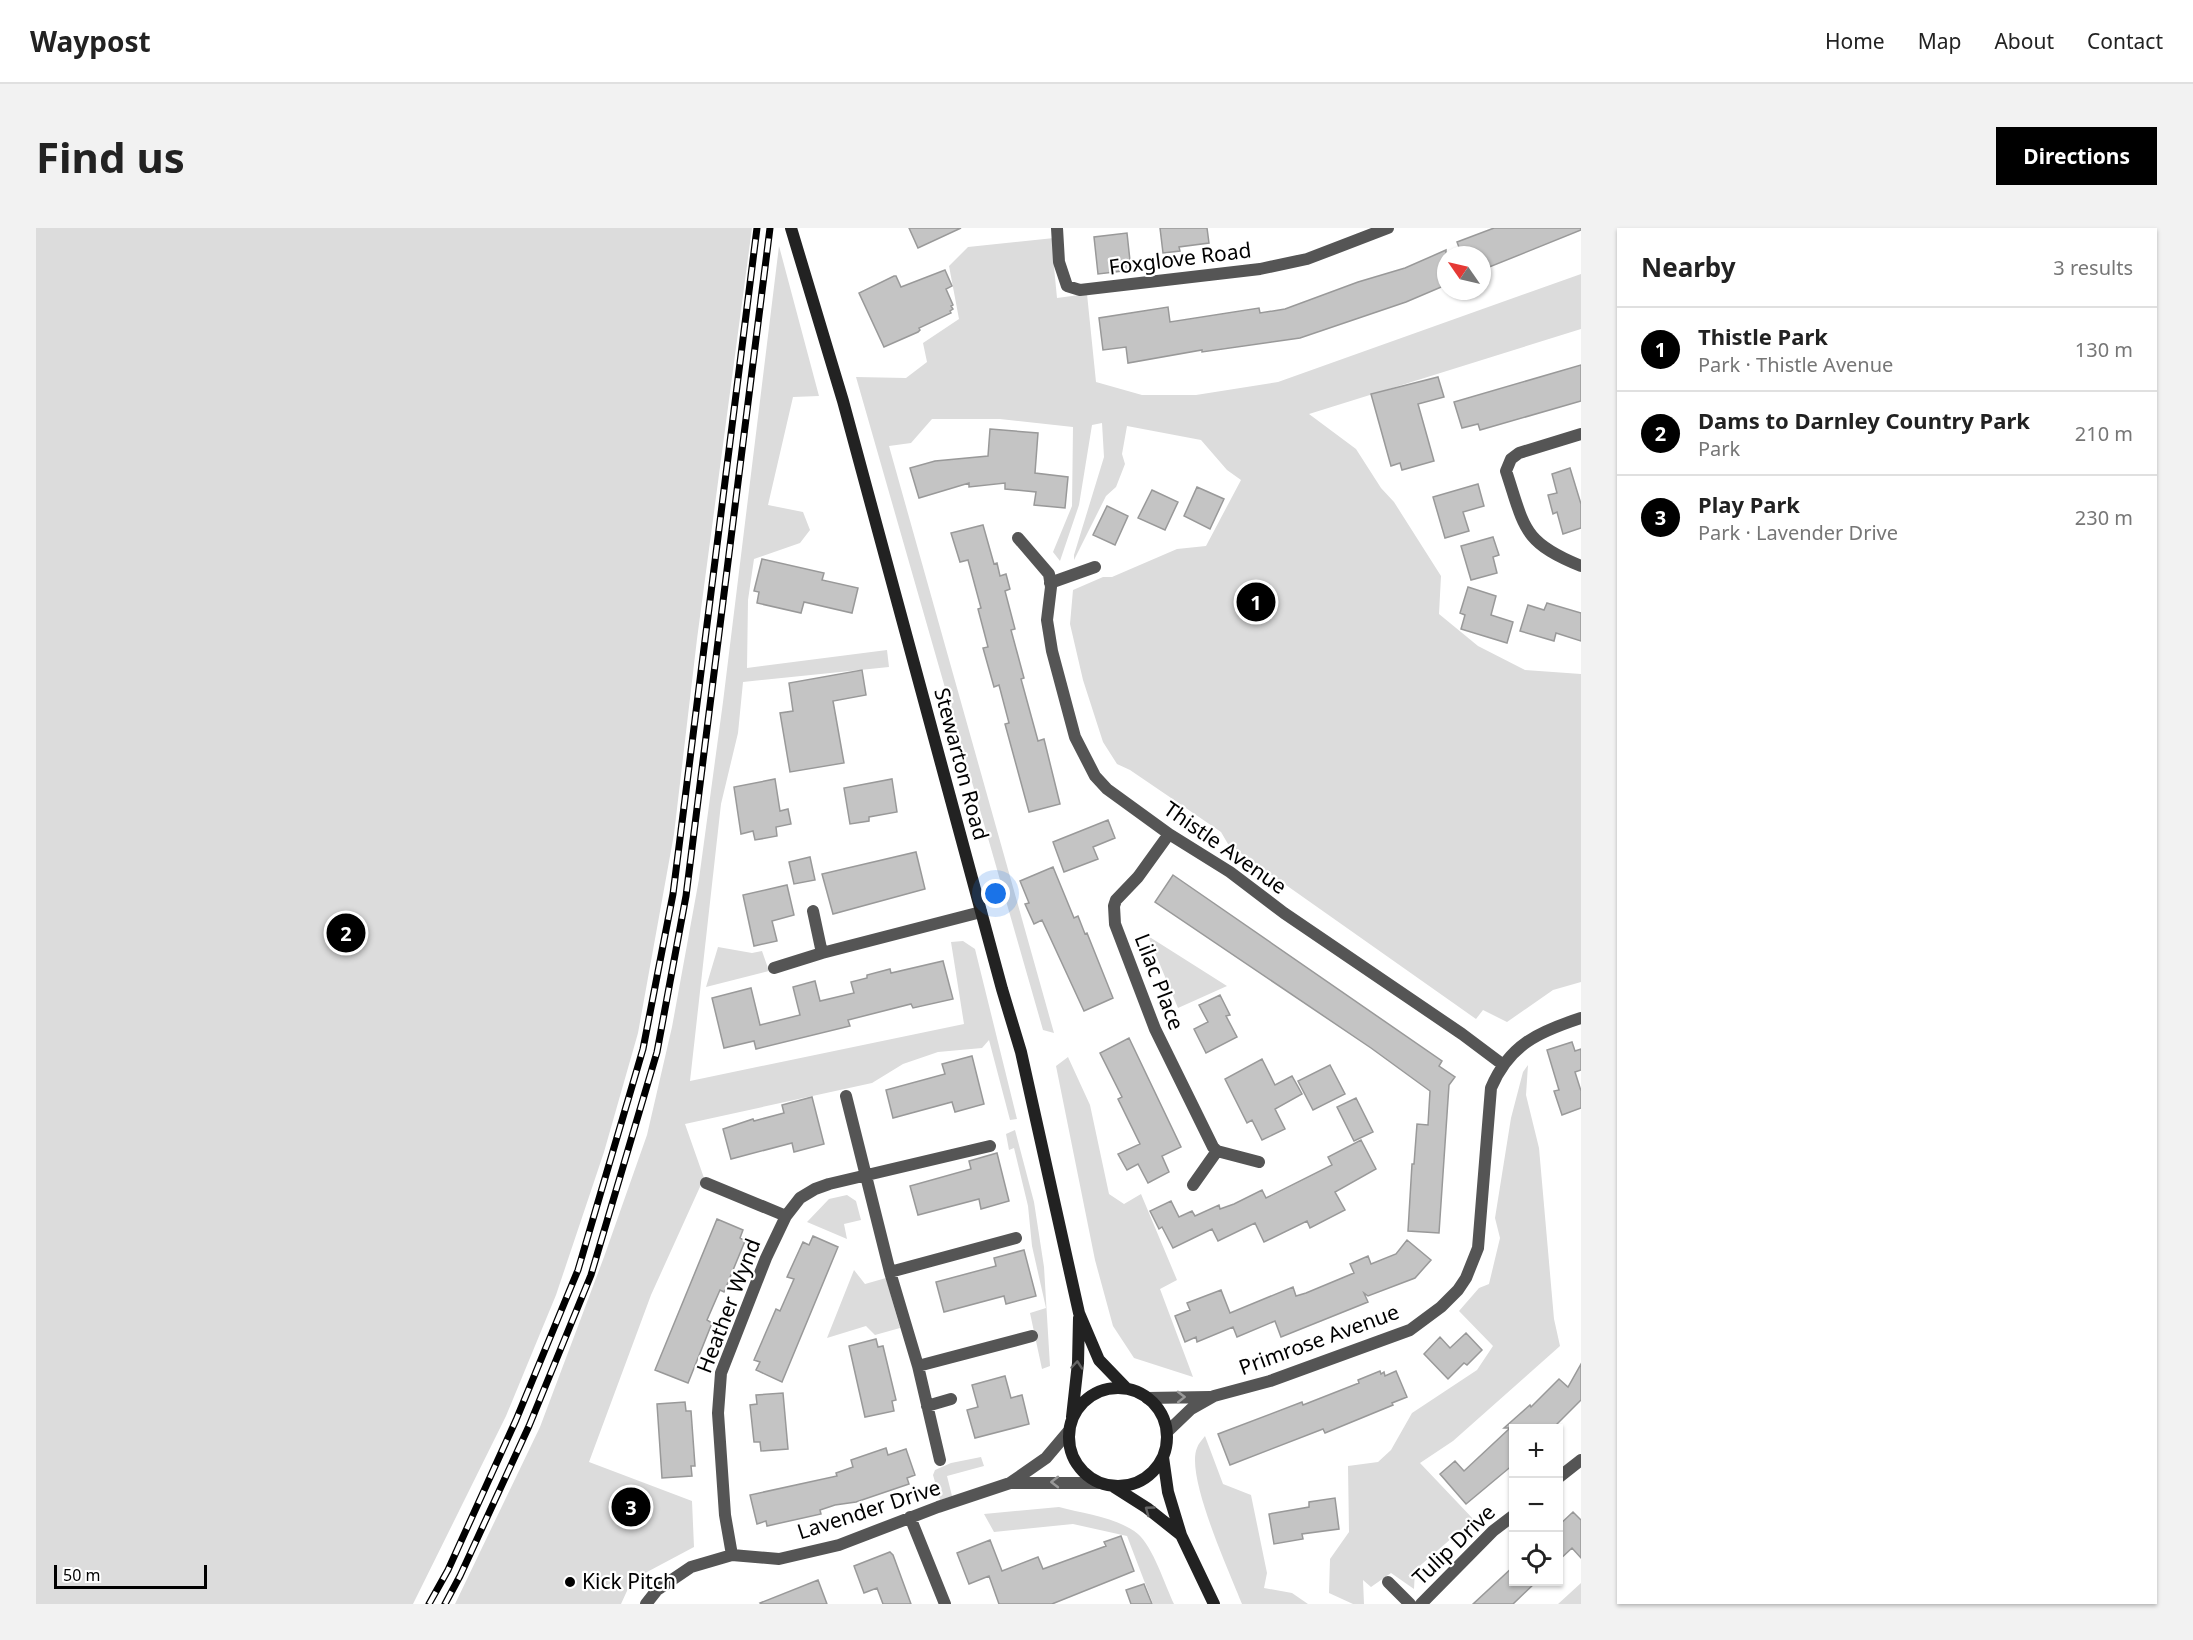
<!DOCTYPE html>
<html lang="en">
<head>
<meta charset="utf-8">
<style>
	body { margin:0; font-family:"Noto Sans",sans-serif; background:#f2f2f2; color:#222 }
	.controls { position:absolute; right:18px; bottom:18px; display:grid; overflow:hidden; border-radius:0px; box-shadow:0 2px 4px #0004 }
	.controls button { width:54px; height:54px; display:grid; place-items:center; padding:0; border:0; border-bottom:2px solid #e0e0e0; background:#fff; color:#222; font:30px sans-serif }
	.compass { position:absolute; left:1401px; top:18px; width:54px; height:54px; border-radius:50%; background:#fff; box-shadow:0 2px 4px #0004; rotate:304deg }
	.scale { position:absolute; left:18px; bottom:15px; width:153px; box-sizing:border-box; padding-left:6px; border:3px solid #000; border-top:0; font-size:16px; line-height:21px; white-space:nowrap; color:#000; -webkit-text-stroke:4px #fff; paint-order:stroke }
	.you { position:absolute; left:960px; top:666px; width:21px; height:21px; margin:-15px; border:4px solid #fff; border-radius:50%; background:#1a73e8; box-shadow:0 0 0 9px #1a73e833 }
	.badge { display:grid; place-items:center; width:39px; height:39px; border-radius:50%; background:#000; color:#fff; font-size:20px; font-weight:700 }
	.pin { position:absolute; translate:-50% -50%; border:3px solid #fff; box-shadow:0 2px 6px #0006 }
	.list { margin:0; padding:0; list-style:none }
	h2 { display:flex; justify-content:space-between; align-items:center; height:78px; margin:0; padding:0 24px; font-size:26px }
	h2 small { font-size:20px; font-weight:400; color:#767676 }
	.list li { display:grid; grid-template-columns:39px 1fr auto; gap:18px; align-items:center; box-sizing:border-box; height:84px; padding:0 24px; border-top:2px solid #e0e0e0 }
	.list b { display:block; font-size:22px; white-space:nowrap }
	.list p { margin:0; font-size:20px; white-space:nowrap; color:#767676 }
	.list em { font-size:20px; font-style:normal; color:#767676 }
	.icon { flex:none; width:33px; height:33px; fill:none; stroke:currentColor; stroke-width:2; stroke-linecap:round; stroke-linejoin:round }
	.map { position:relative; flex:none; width:1545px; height:1376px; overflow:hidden; border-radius:0px }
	header { display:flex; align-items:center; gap:36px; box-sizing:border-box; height:84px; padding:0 30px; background:#fff; border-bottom:2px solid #e0e0e0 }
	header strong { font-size:28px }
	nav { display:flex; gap:33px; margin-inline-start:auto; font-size:21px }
	.intro { display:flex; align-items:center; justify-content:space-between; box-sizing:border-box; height:144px; padding:0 36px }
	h1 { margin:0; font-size:42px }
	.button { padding:15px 27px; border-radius:0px; background:#000; color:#fff; font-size:21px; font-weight:700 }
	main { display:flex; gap:36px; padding:0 36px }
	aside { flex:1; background:#fff; border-radius:0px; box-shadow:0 2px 4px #0004 }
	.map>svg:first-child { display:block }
	.green { fill:#dcdcdc }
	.building { fill:#c4c4c4; stroke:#999; stroke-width:1.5 }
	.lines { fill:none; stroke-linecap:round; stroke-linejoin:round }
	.minor { stroke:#555; stroke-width:12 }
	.secondary { stroke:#222; stroke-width:12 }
	.rail-casing { stroke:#000; stroke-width:7 }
	.rail { stroke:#fff; stroke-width:4.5; stroke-dasharray:14; stroke-linecap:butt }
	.oneway { stroke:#646464 }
	.oneway2 { stroke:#999 }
	.poi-dot { fill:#000; stroke:#fff; stroke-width:2 }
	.labels { text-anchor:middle; stroke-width:4.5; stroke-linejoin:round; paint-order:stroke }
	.street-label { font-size:21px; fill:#000; stroke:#fff }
	.poi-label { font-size:21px; fill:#000; stroke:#fff; text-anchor:start }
</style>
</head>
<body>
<header>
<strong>Waypost</strong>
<nav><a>Home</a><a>Map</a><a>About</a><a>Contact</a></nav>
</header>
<div class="intro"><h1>Find us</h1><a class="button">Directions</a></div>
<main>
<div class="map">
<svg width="1545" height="1376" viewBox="0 0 1545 1376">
	<rect width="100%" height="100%" fill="#fff"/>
	<!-- green -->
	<path class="green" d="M 0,0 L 716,0 L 661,411 L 638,606 L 602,805 L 568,924 L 520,1067 L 470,1188 L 377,1376 L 0,1376 Z
		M 1018,10 L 1017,29 L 1021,70 L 1051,66 L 1060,154 L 1106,167 L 1160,167 L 1242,154 L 1545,46 L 1545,101 L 1273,186 L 1320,221 L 1345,260 L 1358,274 L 1405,348 L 1403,386 L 1442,418 L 1489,442 L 1545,446 L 1545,754 L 1517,762 L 1471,794 L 1447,782 L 1440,791 L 1192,616 L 1185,604 L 1094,542 L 1081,536 L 1067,514 L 1047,452 L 1034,396 L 1037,362 L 1067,349 L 1076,349 L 1141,321 L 1170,318 L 1205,252 L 1191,242 L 1165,212 L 1091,198 L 1086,226 L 1089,236 L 1080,259 L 1070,268 L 1038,332 L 1038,327 L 1068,229 L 1066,195 L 1056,197 L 1043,277 L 1024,333 L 1017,324 L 1036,278 L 1037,199 L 964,191 L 896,191 L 875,215 L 853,218 L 1018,805 L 1007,802 L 820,149 L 870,150 L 891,134 L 887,115 L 923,91 L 913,38 L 932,19 Z
		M 743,18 L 783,168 L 757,169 L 732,277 L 767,284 L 774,302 L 764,315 L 718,331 L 712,372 L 711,440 L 851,422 L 853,439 L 707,454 L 702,505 L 685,576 L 654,853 L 928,796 L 915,714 L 927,713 L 939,721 L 981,891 L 974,892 L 953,812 L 946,820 L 902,824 L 867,836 L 836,855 L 649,896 L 668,950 L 615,1067 L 553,1234 L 656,1273 L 658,1319 L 596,1352 L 585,1376 L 419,1376 L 504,1199 L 568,1029 L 611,907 L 636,799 L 663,651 L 687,474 Z
		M 1112,708 L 1191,758 L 1142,780 Z
		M 682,719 L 716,725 L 726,723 L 733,743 L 670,759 Z
		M 1032,829 L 1054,877 L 1073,966 L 1088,976 L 1105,966 L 1141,1052 L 1124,1061 L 1157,1149 L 1098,1130 L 1077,1098 L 1059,1032 L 1020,838 Z
		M 1492,837 L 1490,867 L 1503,920 L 1518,1091 L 1524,1118 L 1417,1213 L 1384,1235 L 1440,1294 L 1432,1296 L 1379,1342 L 1378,1361 L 1355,1345 L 1335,1359 L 1327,1352 L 1328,1376 L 1317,1376 L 1293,1365 L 1294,1331 L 1313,1304 L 1312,1238 L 1342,1234 L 1355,1222 L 1376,1185 L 1441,1142 L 1457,1118 L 1423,1083 L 1443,1060 L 1453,1056 L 1464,1010 L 1459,990 L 1475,890 L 1487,844 Z
		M 979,902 L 998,974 L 1008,1039 L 1014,1138 L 1006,1141 L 994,1085 L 1010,1080 L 996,1018 L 992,978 L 978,920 L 973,922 L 970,906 Z
		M 811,967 L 820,973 L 825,992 L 808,996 L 811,1011 L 771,994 L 793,971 Z
		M 818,1042 L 829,1056 L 850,1050 L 864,1100 L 839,1107 L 830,1098 L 791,1110 Z
		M 1169,1208 L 1187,1256 L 1215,1267 L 1231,1345 L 1228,1360 L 1256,1365 L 1272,1376 L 1206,1376 C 1194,1345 1149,1248 1161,1220 C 1162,1216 1166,1212 1169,1208 Z
		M 945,1229 L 948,1238 L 911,1248 L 916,1268 L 904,1272 L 897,1247 L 899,1242 L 915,1235 Z
		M 1023,1279 C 1048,1286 1081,1289 1102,1306 C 1117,1319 1129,1357 1138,1376 L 1117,1376 L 1091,1308 L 1037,1296 L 958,1304 L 948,1286 Z
		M 1545,1355 L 1545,1376 L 1522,1376 Z"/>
	<!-- building -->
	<path class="building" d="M 873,0 L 925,0 L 882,20 Z
		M 1124,0 L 1171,0 L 1173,15 L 1143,19 L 1144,23 L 1127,25 Z
		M 1458,0 L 1545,0 L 1545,2 L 1446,42 L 1446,27 L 1426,27 L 1421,14 Z
		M 1091,5 L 1095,42 L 1062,46 L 1058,9 Z
		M 1410,22 L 1410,57 L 1370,74 L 1264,110 L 1166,124 L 1166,122 L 1092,135 L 1090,119 L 1067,122 L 1063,90 L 1132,79 L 1134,94 L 1223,80 L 1224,85 L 1249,81 L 1322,54 L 1369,40 Z
		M 909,42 L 916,58 L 910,61 L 917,77 L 915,78 L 917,81 L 914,83 L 915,85 L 883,100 L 884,102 L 882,104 L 848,119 L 823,65 L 858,48 L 860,48 L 865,59 Z
		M 1545,137 L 1545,173 L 1444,202 L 1442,196 L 1426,200 L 1418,174 Z
		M 1402,149 L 1408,169 L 1382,176 L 1398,233 L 1366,242 L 1364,235 L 1355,238 L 1335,166 Z
		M 954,201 L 1002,205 L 999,245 L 1032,249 L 1029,280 L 998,277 L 1000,264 L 969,261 L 969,255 L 933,259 L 933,255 L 883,270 L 874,240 L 899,233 L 952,228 Z
		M 1534,240 L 1545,276 L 1545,300 L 1527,306 L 1521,284 L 1517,286 L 1512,267 L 1521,265 L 1516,246 Z
		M 1442,256 L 1448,278 L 1427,284 L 1433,303 L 1409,310 L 1397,269 Z
		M 1161,259 L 1188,271 L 1174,301 L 1148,288 Z
		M 1116,262 L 1142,274 L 1129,302 L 1102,290 Z
		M 1071,278 L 1092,288 L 1079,317 L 1057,307 Z
		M 947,297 L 958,336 L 961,335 L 964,348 L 970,346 L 974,361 L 969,363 L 979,401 L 975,402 L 988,450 L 985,451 L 1002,513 L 1008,511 L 1024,576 L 993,584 L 969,496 L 973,495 L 963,457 L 958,459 L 947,420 L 952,419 L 942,381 L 945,380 L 932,332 L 924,334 L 915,305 Z
		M 1457,309 L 1463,327 L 1457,329 L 1461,345 L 1435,352 L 1425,318 Z
		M 726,331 L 788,345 L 786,352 L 822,360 L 816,385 L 768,374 L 765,385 L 721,375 L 723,364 L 718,363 Z
		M 1432,359 L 1460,368 L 1455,387 L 1477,394 L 1471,415 L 1425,401 L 1429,387 L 1424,385 Z
		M 1511,375 L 1545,385 L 1545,413 L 1520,405 L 1518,413 L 1484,403 L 1492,377 L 1508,382 Z
		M 826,442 L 830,467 L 797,473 L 808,535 L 754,544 L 744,485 L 757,483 L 753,455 Z
		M 739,551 L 744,583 L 752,581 L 755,596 L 740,599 L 741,608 L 719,612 L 717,603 L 705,606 L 698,559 Z
		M 856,551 L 861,584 L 833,589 L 833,593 L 814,596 L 808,560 Z
		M 1072,592 L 1079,610 L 1057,619 L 1062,631 L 1028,644 L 1017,614 Z
		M 880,624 L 889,661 L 797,686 L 786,646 Z
		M 774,629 L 779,652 L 758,656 L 753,634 Z
		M 1017,639 L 1038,690 L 1042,688 L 1049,706 L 1051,705 L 1077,770 L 1048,783 L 1006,692 L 998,696 L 989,676 L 993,675 L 984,653 Z
		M 1137,647 L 1406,833 L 1403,838 L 1419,849 L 1413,857 L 1403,1005 L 1372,1003 L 1376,936 L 1378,936 L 1381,896 L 1392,897 L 1394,863 L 1335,820 L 1119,674 Z
		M 751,657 L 758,687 L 736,693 L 741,713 L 718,718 L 707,667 Z
		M 907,733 L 917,771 L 877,780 L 875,776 L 812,792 L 814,798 L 720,821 L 718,813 L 688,820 L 676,770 L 715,760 L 724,797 L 764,787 L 757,759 L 779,753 L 784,773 L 818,765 L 815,754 L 831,750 L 831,747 L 854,741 L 855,745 Z
		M 1184,767 L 1194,787 L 1190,788 L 1201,809 L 1170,825 L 1158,801 L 1172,794 L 1163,777 Z
		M 1093,810 L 1145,919 L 1126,928 L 1133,944 L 1112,955 L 1102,936 L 1091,942 L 1082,926 L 1104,916 L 1082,871 L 1086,869 L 1064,825 Z
		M 1536,814 L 1539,823 L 1545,821 L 1545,842 L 1539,844 L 1545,863 L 1545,880 L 1526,887 L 1518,863 L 1523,862 L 1511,822 Z
		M 936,828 L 948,876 L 919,884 L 916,874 L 857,890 L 850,862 L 909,846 L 906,836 Z
		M 1226,831 L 1239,857 L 1256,848 L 1266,866 L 1239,881 L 1249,901 L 1226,912 L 1216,892 L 1211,895 L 1189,851 Z
		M 1294,837 L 1309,866 L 1277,882 L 1262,853 Z
		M 776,869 L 788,916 L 758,924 L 756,915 L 695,931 L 687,901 L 717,891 L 718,893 L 748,885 L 746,877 Z
		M 1320,870 L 1337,904 L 1318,913 L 1301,879 Z
		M 1325,912 L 1340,941 L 1299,964 L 1309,982 L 1274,1000 L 1271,993 L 1228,1014 L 1219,995 L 1182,1013 L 1176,1001 L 1137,1020 L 1126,999 L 1123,1001 L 1114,983 L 1135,973 L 1143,989 L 1156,983 L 1159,988 L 1183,977 L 1184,981 L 1198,976 L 1226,962 L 1230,970 L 1296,937 L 1292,929 Z
		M 961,925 L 973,973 L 945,981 L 943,971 L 882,987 L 874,958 L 935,941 L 933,933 Z
		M 681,991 L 707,1002 L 704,1010 L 709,1013 L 688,1064 L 684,1062 L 671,1092 L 676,1095 L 652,1155 L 619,1142 Z
		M 777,1008 L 802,1019 L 746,1154 L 720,1142 L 724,1134 L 718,1132 L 740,1081 L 744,1083 L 758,1051 L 751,1049 L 767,1014 L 773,1017 Z
		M 1371,1012 L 1395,1032 L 1379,1050 L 1332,1068 L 1328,1065 L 1332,1074 L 1245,1109 L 1239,1093 L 1201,1109 L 1197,1099 L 1161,1114 L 1160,1109 L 1149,1114 L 1139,1088 L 1154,1082 L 1151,1075 L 1185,1062 L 1194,1085 L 1257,1059 L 1260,1068 L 1270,1065 L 1318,1045 L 1314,1036 L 1332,1028 L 1335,1036 L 1360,1026 Z
		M 988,1022 L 1000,1068 L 970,1076 L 968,1068 L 908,1084 L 900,1054 L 960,1038 L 958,1030 Z
		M 1430,1105 L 1446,1122 L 1431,1137 L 1428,1135 L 1412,1151 L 1388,1126 L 1404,1109 L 1414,1120 Z
		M 840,1111 L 842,1119 L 847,1118 L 860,1172 L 856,1173 L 858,1183 L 829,1189 L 813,1118 Z
		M 1545,1136 L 1545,1172 L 1517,1200 L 1478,1200 L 1478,1236 L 1430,1276 L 1404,1246 L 1419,1233 L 1428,1243 L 1474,1200 L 1468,1200 L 1494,1177 L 1495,1179 L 1523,1151 L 1532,1159 Z
		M 1344,1143 L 1345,1146 L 1348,1144 L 1349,1148 L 1360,1143 L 1371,1169 L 1356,1175 L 1357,1177 L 1289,1205 L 1287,1201 L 1194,1237 L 1182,1206 L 1266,1174 L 1267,1177 L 1323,1155 L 1322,1152 Z
		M 969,1148 L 975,1170 L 986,1167 L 993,1196 L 939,1210 L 931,1182 L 942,1179 L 936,1157 Z
		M 747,1165 L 752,1221 L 725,1223 L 724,1214 L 718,1214 L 714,1177 L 721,1176 L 720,1167 Z
		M 649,1174 L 650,1183 L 655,1183 L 659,1238 L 655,1238 L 656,1248 L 626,1250 L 621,1176 Z
		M 850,1220 L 852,1227 L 870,1221 L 879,1247 L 871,1250 L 873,1256 L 820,1274 L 799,1277 L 784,1282 L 785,1286 L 731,1298 L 730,1293 L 721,1296 L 714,1267 L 801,1248 L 800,1245 L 817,1239 L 815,1232 Z
		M 1299,1270 L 1303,1301 L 1266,1306 L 1267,1311 L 1238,1316 L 1233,1286 L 1273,1279 L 1273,1274 Z
		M 1537,1284 L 1545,1292 L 1545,1330 L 1536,1320 L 1522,1333 L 1522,1298 Z
		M 1085,1308 L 1098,1343 L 1016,1376 L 963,1376 L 953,1348 L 933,1356 L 921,1325 L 954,1312 L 966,1343 L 1002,1329 L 1007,1341 L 1070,1318 L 1068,1314 Z
		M 854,1324 L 857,1327 L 875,1376 L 847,1376 L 841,1360 L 828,1365 L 818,1338 Z
		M 1478,1338 L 1478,1353 L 1501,1353 L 1477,1376 L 1437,1376 Z
		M 782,1352 L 791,1376 L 725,1376 L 724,1375 Z
		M 1108,1356 L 1116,1376 L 1095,1376 L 1090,1362 Z"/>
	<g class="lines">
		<!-- minor -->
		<path class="minor" d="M 1021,0 L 1023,34 L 1031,58 L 1044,62 L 1224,41 L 1271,31 L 1352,0
			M 1545,206 L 1483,225 L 1475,231 L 1470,243 C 1489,300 1486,314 1545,338
			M 982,310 L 1013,346 L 1015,359 L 1011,392 L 1016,423 L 1039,509 L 1059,548 L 1071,561 L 1133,606 L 1194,644 L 1248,685 L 1426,806 L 1466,836
			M 1014,355 L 1059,339
			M 1133,606 L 1102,649 L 1080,672 L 1078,678 L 1079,696 L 1119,801 L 1177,919 L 1181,923 L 1223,934
			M 777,683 L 786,725
			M 738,740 L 786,725 L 945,684
			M 810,868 L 854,1044 L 882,1138 L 904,1232
			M 670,955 L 750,988
			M 1157,957 L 1181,923
			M 854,1044 L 980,1010
			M 882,1138 L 996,1108
			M 1111,1170 L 1174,1169
			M 891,1178 L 915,1171
			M 1131,1204 L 1155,1181 L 1178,1168 L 1234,1153 L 1374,1102 L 1405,1079 L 1422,1062 L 1430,1050 L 1442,1020 L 1455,860 C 1473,817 1502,804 1545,790
			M 1522,1250 L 1545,1232
			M 975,1255 L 1063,1255
			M 874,1289 L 909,1376
			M 696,1327 L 689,1287 L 682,1185 L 685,1145 L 730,1030 L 750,988 L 764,970 L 779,961 L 793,956 L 954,918
			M 1352,1354 L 1374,1376
			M 610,1376 L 621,1362 L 655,1339 L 696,1327 L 743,1331 L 803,1317 L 902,1279 L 974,1255 L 1010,1230 L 1032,1204
			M 1385,1376 L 1457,1303 L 1478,1287"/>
		<!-- secondary -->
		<path class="secondary" d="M 755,0 L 807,173 L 966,761 L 985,824 L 1043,1085 L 1063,1132 L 1090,1160
			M1033 1209a49 49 0 1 1 98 0a49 49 0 1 1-98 0Z
			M 1036,1189 L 1042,1135 L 1043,1090
			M 1127,1229 L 1132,1264 L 1145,1307 L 1178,1376
			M 1078,1259 L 1111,1280 L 1145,1307"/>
		<defs>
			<path id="rail" d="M 393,1376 L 412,1342 L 480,1192 L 542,1042 L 607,821 L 637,666 L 721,0
				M 409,1376 L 424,1348 L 493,1198 L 555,1047 L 621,824 L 650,668 L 734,0"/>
		</defs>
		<!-- rail casing -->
		<use href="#rail" class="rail-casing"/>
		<!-- rail -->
		<use href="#rail" class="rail"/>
	</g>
	<!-- one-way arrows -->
	<defs><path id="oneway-chevron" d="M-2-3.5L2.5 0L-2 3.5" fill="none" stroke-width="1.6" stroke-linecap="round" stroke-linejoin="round" transform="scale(1.5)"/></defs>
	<g class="oneway">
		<use href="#oneway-chevron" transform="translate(1041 1137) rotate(-85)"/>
		<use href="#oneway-chevron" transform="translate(1113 1282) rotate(-144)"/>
	</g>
	<g class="oneway2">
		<use href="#oneway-chevron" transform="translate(1145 1169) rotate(-1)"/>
		<use href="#oneway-chevron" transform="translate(1019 1254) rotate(180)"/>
	</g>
	<!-- markers -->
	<circle class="poi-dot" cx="534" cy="1354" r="6"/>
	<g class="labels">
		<!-- street labels -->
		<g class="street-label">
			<text transform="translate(1144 31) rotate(-7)" y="7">Foxglove Road</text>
			<text transform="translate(925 536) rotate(75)" y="7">Stewarton Road</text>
			<text transform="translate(1189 620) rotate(35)" y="7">Thistle Avenue</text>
			<text transform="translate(1123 754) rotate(69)" y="7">Lilac Place</text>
			<text transform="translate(693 1078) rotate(-69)" y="7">Heather Wynd</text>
			<text transform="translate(1283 1112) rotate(-20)" y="7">Primrose Avenue</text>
			<text transform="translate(833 1282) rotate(-18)" y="7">Lavender Drive</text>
			<text transform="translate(1418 1317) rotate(-44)" y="7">Tulip Drive</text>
		</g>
		<!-- poi labels -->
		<g class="poi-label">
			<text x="546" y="1361">Kick Pitch</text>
		</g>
	</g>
</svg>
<div class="controls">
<button>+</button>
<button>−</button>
<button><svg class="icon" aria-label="locate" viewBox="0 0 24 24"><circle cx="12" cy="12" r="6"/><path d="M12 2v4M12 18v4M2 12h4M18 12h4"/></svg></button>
</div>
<svg class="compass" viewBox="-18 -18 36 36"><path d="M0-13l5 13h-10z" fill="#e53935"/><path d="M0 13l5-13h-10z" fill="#767676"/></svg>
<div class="scale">50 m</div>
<div class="you"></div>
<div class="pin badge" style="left:1220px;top:374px">1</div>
<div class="pin badge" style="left:310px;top:705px">2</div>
<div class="pin badge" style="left:595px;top:1279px">3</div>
</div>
<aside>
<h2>Nearby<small>3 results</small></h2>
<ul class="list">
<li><span class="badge">1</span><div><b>Thistle Park</b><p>Park · Thistle Avenue</p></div><em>130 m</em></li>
<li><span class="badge">2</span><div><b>Dams to Darnley Country Park</b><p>Park</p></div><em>210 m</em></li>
<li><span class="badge">3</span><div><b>Play Park</b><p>Park · Lavender Drive</p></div><em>230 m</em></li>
</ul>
</aside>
</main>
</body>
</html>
